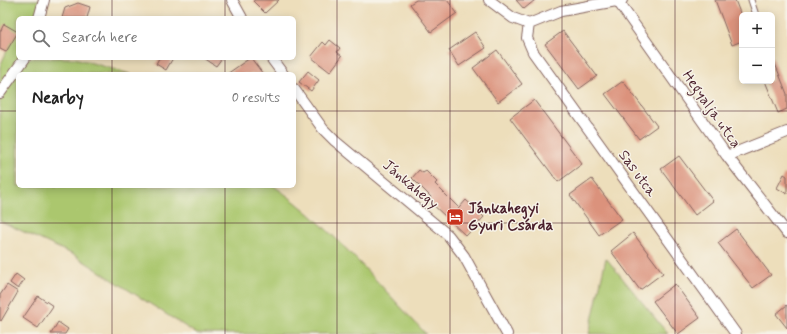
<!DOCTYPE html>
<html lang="en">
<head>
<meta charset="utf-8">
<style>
	body { margin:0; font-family:Mynerve,sans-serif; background:#f2f2f2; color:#222 }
	.controls { position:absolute; right:12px; top:12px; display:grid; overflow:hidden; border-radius:6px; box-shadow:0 2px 10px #0003 }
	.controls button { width:36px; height:36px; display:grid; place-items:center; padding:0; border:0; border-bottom:1px solid #e0e0e0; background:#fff; color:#222; font:20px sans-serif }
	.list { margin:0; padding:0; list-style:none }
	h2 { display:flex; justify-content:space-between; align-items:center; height:52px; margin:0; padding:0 16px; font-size:17px }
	h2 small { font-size:13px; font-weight:400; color:#767676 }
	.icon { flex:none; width:22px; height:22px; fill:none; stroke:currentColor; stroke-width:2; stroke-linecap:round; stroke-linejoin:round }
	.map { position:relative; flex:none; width:787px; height:334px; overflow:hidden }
	.search { position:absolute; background:#fff; box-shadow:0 2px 10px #0003; left:16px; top:16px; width:280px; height:44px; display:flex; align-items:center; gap:10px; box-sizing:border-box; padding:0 14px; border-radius:6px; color:#767676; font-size:15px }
	.panel { position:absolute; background:#fff; box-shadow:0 2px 10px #0003; left:16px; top:72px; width:280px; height:116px; border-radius:6px }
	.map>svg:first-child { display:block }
	.green { fill:#abc76e; stroke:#7a734c }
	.building { fill:#db927b }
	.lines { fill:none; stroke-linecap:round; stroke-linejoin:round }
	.lane-casing { stroke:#83625d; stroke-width:7 }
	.street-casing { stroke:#83625d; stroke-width:12 }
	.lane { stroke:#fff; stroke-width:5 }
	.street { stroke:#fff; stroke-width:10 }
	.grid { fill:none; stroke:#4a1f2b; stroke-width:1; stroke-opacity:0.55 }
	.labels { text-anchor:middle; stroke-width:3; stroke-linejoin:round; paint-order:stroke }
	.street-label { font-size:15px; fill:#4a1f2b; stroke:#f7f3e8 }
	.poi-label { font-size:15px; font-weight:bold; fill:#4a1f2b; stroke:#f7f3e8; text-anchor:start }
</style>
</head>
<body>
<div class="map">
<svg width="787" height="334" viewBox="0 0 787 334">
	<rect width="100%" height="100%" fill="#f7f3e8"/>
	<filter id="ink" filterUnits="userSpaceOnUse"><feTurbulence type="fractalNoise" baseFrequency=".025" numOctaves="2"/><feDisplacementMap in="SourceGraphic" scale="8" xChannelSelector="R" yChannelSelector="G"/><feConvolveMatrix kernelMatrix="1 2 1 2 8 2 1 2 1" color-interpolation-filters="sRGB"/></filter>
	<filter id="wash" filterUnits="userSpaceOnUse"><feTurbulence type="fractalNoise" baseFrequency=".012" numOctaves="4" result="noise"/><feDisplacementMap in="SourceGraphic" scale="16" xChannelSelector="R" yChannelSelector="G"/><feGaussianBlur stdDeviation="0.9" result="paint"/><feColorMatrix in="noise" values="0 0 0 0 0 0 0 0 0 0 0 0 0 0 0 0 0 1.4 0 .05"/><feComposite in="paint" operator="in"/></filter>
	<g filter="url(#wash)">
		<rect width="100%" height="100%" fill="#eddebb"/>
		<!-- green -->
		<path class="green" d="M 0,0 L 42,0 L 36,18 L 18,18 L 18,58 L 75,58 L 130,74 L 18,74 L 18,186 L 274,186 C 331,226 378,284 426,334 L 197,334 L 74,255 L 0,221 L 0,66 L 12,40 L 0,35 Z
			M 606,258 L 668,334 L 589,334 Z"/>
		<g id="blocks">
			<!-- building -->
			<path class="building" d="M 255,0 L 279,0 L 265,13 L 253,1 Z
				M 416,0 L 447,0 L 457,13 L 431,32 L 410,4 Z
				M 516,0 L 535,0 L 524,9 Z
				M 715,0 L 735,0 L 742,18 L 742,41 L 732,45 Z
				M 78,3 L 90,7 L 87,18 L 62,18 L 65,8 Z
				M 4,24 L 18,32 L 6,52 L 0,49 L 0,32 Z
				M 563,31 L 597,76 L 579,89 L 545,44 Z
				M 475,32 L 486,48 L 459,66 L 449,50 Z
				M 330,40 L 340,48 L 337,52 L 342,56 L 330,72 L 311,57 L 323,42 L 326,45 Z
				M 497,50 L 522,84 L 498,102 L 473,68 Z
				M 772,56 L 787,94 L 787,109 L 778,113 L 765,81 L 772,81 Z
				M 159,58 L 173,58 L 166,70 L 156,64 Z
				M 204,58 L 222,58 L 216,66 Z
				M 250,58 L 251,58 L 263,74 L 227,74 Z
				M 308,71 L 319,80 L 311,91 L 299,82 Z
				M 623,81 L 657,126 L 639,139 L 605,94 Z
				M 534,100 L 582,164 L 558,182 L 510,118 Z
				M 679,156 L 713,201 L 695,215 L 661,169 Z
				M 419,170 L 423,173 L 426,171 L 437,182 L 435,184 L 459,208 L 466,200 L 484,217 L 466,236 L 428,200 L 431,197 L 412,178 Z
				M 784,174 L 787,176 L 787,194 L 777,188 Z
				M 592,179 L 622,219 L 599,235 L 570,195 Z
				M 736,229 L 771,275 L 753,288 L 718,243 Z
				M 633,233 L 663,273 L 640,290 L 611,251 Z
				M 16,274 L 24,280 L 18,289 L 10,283 Z
				M 675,284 L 700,318 L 678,334 L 653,301 Z
				M 7,285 L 18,292 L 1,321 L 0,320 L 0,295 Z
				M 38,296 L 53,306 L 38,328 L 23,318 Z
				M 787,305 L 787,328 L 776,314 Z
				M 58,322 L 68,329 L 65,334 L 51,334 Z"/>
		</g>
	</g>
	<g filter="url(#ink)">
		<use href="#blocks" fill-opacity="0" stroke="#83625d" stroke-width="1"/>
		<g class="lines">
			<defs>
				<path id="lane" d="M 751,0 L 756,15"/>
				<path id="street" d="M 232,0 L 242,18
					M 489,0 L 513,18 L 529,24 L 561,11 L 622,0
					M 617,0 L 727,156 L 787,233
					M 39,18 L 44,0
					M 529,24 L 527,38 L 533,52 L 736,334
					M 271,58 L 283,74
					M 294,89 L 323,129 L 335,141 L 448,235 L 464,256 L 507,334
					M 0,93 L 25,58
					M 727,156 L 787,132"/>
			</defs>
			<!-- lane casing -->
			<use href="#lane" class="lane-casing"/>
			<!-- street casing -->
			<use href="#street" class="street-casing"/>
			<!-- lane -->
			<use href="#lane" class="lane"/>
			<!-- street -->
			<use href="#street" class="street"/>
		</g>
	</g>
	<!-- grid -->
	<path class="grid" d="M 112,0 L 112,18M 225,0 L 225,18M 337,0 L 337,334M 450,0 L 450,334M 562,0 L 562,334M 675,0 L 675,334M 112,58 L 112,74M 225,58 L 225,74M 0,111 L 18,111M 294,111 L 787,111M 112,186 L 112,334M 225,186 L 225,334M 0,223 L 787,223"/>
	<!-- icons -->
	<defs>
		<symbol id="hotel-square" viewBox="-11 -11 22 22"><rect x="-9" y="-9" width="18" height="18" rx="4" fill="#c8321e" stroke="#f7f3e8"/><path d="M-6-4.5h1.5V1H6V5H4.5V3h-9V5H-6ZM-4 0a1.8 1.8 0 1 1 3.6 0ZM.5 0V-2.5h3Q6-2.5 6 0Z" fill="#fff"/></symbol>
	</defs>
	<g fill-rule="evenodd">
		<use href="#hotel-square" x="445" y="207" width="20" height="20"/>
	</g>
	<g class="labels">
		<!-- street labels -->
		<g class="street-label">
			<text transform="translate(712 109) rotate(55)" y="5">Hegyalja utca</text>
			<text transform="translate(638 173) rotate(54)" y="5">Sas utca</text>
			<text transform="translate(411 184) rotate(40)" y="5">Jánkahegy</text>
		</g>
		<!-- poi labels -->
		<g class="poi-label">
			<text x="468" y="213">Jánkahegyi<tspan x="468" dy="17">Gyuri Csárda</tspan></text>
		</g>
	</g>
</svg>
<div class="controls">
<button>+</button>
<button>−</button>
</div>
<div class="search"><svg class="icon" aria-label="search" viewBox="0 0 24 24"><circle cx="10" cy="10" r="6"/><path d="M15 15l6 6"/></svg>Search here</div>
<section class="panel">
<h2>Nearby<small>0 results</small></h2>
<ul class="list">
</ul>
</section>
</div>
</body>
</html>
